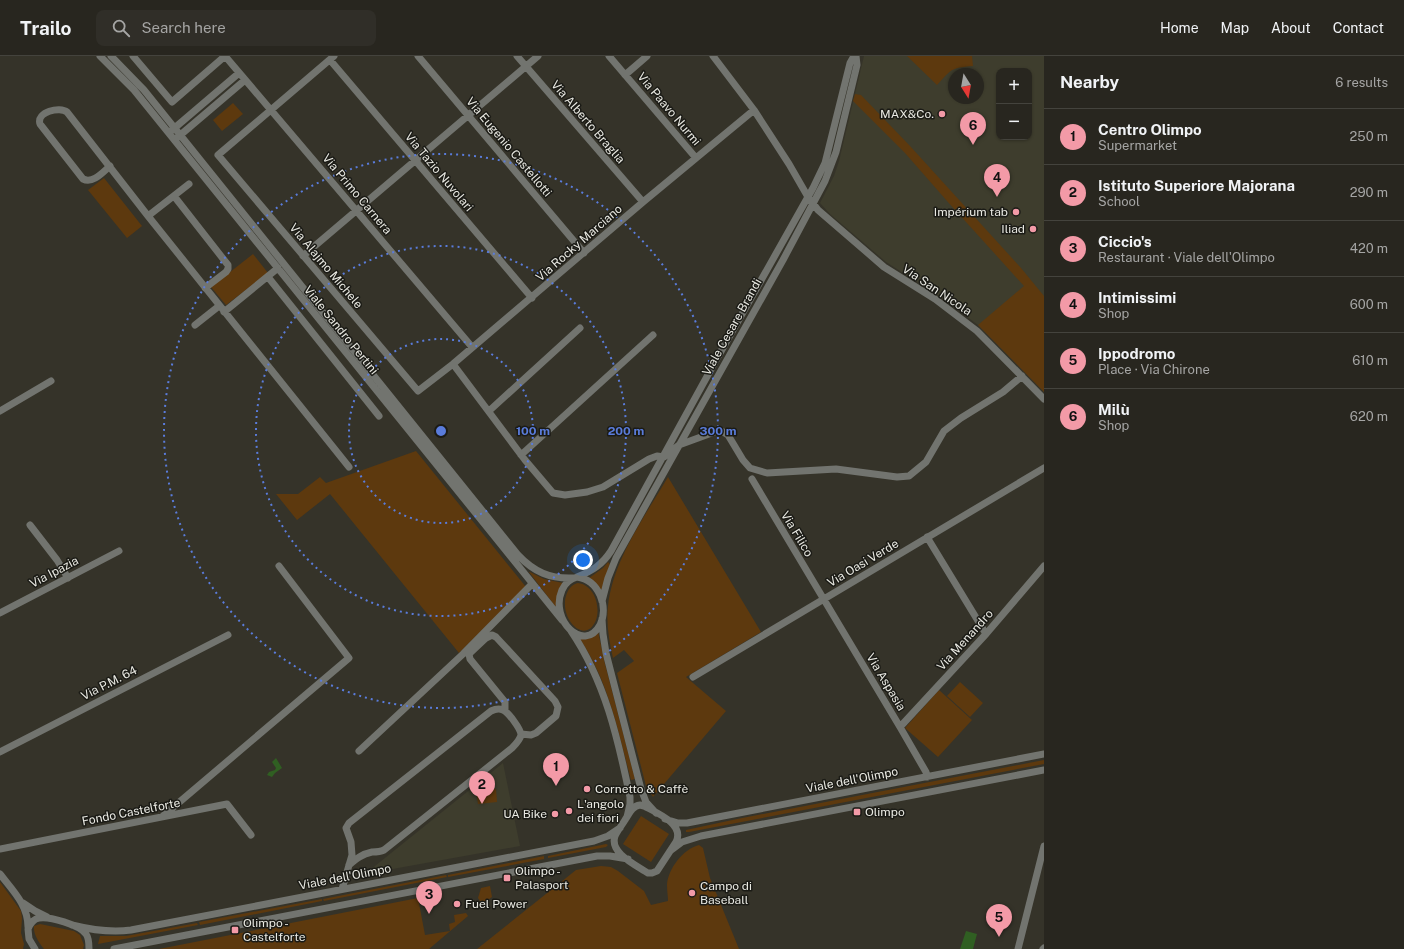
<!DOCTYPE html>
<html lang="en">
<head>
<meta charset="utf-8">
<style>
	body { margin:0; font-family:"Public Sans",sans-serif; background:#302e28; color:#f1f3f6 }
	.controls { position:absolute; right:12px; top:12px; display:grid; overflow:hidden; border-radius:8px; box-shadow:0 1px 3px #0004 }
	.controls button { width:36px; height:36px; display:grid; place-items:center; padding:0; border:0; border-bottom:1px solid #44433d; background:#28261f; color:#f1f3f6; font:20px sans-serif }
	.compass { position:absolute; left:948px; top:12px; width:36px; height:36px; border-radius:50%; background:#28261f; box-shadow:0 1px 3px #0004; rotate:169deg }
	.you { position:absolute; left:583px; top:504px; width:14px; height:14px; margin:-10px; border:3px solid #fff; border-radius:50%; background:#1a73e8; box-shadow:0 0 0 6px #1a73e833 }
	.badge { display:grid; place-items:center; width:26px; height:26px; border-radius:50%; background:#f39aa7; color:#111; font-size:13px; font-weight:700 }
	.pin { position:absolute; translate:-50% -33px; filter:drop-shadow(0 1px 2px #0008) }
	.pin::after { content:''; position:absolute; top:21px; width:14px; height:12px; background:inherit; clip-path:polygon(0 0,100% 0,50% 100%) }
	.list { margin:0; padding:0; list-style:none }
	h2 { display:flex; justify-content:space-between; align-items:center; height:52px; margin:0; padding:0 16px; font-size:17px }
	h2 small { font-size:13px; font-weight:400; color:#a5a5a4 }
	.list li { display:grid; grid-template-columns:26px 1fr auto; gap:12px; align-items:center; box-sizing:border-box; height:56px; padding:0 16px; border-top:1px solid #44433d }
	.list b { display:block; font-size:15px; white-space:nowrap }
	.list p { margin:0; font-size:13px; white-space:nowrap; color:#a5a5a4 }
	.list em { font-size:13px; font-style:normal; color:#a5a5a4 }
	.icon { flex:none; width:22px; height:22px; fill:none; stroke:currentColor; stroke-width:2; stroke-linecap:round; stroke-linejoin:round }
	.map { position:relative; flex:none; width:1044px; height:893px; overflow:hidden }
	header { display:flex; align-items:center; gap:24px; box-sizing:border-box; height:56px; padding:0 20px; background:#28261f; border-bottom:1px solid #44433d }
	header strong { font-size:19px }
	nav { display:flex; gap:22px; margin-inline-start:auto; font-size:14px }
	.search { width:280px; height:36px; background:#302e28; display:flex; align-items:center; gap:10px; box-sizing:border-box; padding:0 14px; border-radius:8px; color:#a5a5a4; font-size:15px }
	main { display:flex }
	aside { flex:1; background:#28261f }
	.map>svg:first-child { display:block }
	.built { fill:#3e3d2d; fill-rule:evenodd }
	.green { fill:#5d390e }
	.water { fill:#305f22 }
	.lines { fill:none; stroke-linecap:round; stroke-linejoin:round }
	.minor { stroke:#72746f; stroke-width:7 }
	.ring { fill:none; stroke:#5a7cdb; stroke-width:2; stroke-dasharray:2 4 }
	.poi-dot { fill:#f39aa7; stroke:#1b1b16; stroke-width:1.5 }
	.labels { text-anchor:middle; stroke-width:3; stroke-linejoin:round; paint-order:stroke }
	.street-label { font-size:12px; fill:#e9e9e2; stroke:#1b1b16 }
	.poi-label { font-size:12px; fill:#e9e9e2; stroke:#1b1b16; text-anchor:start }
	.centre { fill:#5a7cdb; stroke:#1b1b16; stroke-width:2 }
	.ring-label { font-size:12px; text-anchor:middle; font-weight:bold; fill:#5a7cdb; stroke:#1b1b16; stroke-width:3; stroke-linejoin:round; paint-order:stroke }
</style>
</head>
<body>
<header>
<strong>Trailo</strong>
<div class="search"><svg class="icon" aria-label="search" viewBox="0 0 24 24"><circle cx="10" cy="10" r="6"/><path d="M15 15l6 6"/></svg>Search here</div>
<nav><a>Home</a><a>Map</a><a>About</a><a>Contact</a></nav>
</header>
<main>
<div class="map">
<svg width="1044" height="893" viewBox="0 0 1044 893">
	<rect width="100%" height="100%" fill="#353329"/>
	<!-- built -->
	<path class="built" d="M 864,0 L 1044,0 L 1044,336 L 978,269 L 938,239 L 886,206 L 830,158 L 820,147 L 834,120 L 839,105 ZM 999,15 L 1029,15 L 1029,81 L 999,81 ZM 954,18 L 978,18 L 978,42 L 954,42 Z
		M 503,707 L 520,790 L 365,818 Z"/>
	<!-- green -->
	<path class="green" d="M 907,0 L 972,0 L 973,10 C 950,12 952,13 937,29 Z
		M 855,38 L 861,39 L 910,90 L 1021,212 L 1044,240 L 1044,336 L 978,269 L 1024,230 L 947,145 L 905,97 L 853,45 Z
		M 233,47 L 243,58 L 222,75 L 213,64 Z
		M 104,122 L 142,170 L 127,182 L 88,134 Z
		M 253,198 L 268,217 L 226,249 L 211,231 Z
		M 416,395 L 526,531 L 459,597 L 330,438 L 297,464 L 276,438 L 298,438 L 320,421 L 326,427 Z
		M 668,421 L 761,576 L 686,621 L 726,655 L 653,741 L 646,730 L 617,617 L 634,605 L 624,594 L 613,602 C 609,585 606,567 608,550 C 613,504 645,460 668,421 Z
		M 608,506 L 610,508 L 601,535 L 589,522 L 603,512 Z
		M 529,516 L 530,516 L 544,523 L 563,527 L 557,550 L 555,550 Z
		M 578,527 C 594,529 601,550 596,564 C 585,591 557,561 567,537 C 569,532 573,528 578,527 Z
		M 598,575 L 605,608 L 635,723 L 631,724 C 618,675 609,627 580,583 Z
		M 960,626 L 983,647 L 970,661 L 947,640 Z
		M 939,634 L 972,664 L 938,701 L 905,672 Z
		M 1044,704 L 1044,708 L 689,776 L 686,776 L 686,774 L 737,763 Z
		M 496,733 L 497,746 L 478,748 L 476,735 Z
		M 641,760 L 669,778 L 651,806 L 623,788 Z
		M 606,788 L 608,789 L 606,791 L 548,802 L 548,800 Z
		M 699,789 L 703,792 L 710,822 L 739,893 L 477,893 L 576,814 L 601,810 L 611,811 L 618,815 L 644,835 L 651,849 L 668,845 C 668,840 667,835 667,829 C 668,813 683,793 699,789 Z
		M 544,800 L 544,803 L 448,821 L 448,819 Z
		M 446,819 L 447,821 L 324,845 L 323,843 Z
		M 0,826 L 21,855 L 22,862 L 21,877 L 24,888 L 23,893 L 0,893 Z
		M 490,830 L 492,841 L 482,848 L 478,842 L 481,832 Z
		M 418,842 L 425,879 L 450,875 L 449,868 L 455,866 L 454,859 L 466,857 L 468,860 L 429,893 L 159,893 Z
		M 322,843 L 322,845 L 200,869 L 199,866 Z
		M 197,867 L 198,869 L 98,888 L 100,880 L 126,880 Z
		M 40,868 L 74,875 L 80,879 L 84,889 L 83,893 L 44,893 C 39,887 33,878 34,870 Z"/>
	<!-- water -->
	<path class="water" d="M 276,702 L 282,712 L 275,717 L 272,721 L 267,719 L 269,716 L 275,714 L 276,712 L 272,706 Z
		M 966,875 L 977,878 L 973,893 L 960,893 Z"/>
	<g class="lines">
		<!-- minor -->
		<path class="minor" d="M 100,0 L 134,34 L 562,564
			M 111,0 L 144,34 L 518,499 C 534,516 550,523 573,522
			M 133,0 L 172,46 L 225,0
			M 225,0 L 472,291
			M 334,0 L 218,99 L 418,335 L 453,308 L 643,146 L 754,54
			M 418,0 L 584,197
			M 517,0 L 643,146
			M 609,0 L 696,102
			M 713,0 L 754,54 L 789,108 L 808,141 L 818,154 L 884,211 L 935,243 L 977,275 L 1044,343
			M 330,4 L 532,242
			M 625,19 L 647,0
			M 171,75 L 239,17
			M 178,81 L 245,24
			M 110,110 C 103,116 93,128 83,123 L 40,68 C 36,56 60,50 67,56 L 148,160 L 349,411
			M 174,140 L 228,209 L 228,213 L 226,216 L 205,232
			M 148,160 L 189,128
			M 303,200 L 538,0
			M 268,221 L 379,360
			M 224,256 L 278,212
			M 195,269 L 219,250
			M 453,308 L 525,404 L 553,437 L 565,439 L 587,436 L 603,431 L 649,403 L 657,400 L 664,401 L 679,389 L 720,374 L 728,379 L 743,404 L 750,412 L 767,417 L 836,413 L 897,421 L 909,420 L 926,406 L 944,375 L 961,362 L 1003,336 L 1022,320
			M 0,355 L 51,325
			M 489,355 L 580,272
			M 521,399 L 653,279
			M 752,423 L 900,671 L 926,716 L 927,721
			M 30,469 L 57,504 L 68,522
			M 927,481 L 986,578
			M 577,521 C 592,515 602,509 611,495 L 715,306 L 813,132 L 825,107 L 850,7 L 854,0
			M 577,521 C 599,524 609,551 600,569 C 584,598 549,564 562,534 C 565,527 570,523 577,521 Z
			M 602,545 L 608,522 L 616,502 L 783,204 L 825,125 L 836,96 L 857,9 L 856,0
			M 0,557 L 119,495
			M 602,563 L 603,578 L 606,597 L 641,733 L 646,746 L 656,757
			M 571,575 C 605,625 618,683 630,741 L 630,748 L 627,761
			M 693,621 L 1044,412
			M 505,654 L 505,646 L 470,603 L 469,598 L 486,582 L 492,579 L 496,581 L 555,645 L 558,651 L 556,660 L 536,677 L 531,679 L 521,678
			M 900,671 L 986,578 L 1044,510
			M 359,695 L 463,598 L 532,528
			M 0,696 L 228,579
			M 640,749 L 644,750 C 657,757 685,768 676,786 L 657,815 L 652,817 L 648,817 C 636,809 609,797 615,780 C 618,774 622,769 625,764 C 629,758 632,750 640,749 Z
			M 163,760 L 349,602 L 279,510
			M 665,763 L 678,767 L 687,767 L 1044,698
			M 0,793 L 227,748 L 251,779
			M 670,795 L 682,786 L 701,780 L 1044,714
			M 0,818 C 13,835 28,849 28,871
			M 342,833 L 352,799 L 351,786 L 346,772 L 349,767 L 491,655 C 495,653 499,652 503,654 C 508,656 521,673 521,679 C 520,684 516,688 512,692 L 384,794 C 380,796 376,796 372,796 C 362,798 356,803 349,809
			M 23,847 L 35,855 L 47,861
			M 72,869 C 92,874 111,877 131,874 L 594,785 L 608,780 L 620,772
			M 35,893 L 29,883 L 28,873 C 30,868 33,863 39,862 C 49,860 80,869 86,878 C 89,882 89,888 89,893
			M 114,893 L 597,800 L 610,800 L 628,803
			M 1018,893 L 1044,790
			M 1043,893 L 1044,892"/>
	</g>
	<!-- distance rings -->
	<g class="ring">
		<circle cx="441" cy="375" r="92"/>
		<circle cx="441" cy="375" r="185"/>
		<circle cx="441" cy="375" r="277"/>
	</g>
	<!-- markers -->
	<g class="poi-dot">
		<circle cx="942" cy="58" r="4"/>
		<circle cx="1016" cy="156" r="4"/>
		<circle cx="1033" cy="173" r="4"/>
		<circle cx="587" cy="733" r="4"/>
		<circle cx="569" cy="755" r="4"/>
		<rect x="853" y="752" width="8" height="8" rx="2"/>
		<circle cx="555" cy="758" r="4"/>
		<rect x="503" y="818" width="8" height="8" rx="2"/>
		<circle cx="692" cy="837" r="4"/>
		<circle cx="457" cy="848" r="4"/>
		<rect x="231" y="870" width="8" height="8" rx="2"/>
	</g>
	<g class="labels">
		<!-- street labels -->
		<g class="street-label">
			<text transform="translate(669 53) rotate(50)" y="4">Via Paavo Nurmi</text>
			<text transform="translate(588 66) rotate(49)" y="4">Via Alberto Braglia</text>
			<text transform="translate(509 91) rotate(50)" y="4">Via Eugenio Castellotti</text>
			<text transform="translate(439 116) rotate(50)" y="4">Via Tazio Nuvolari</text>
			<text transform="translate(357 138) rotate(50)" y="4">Via Primo Carnera</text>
			<text transform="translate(579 187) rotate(-41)" y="4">Via Rocky Marciano</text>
			<text transform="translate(326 210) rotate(50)" y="4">Via Alajmo Michele</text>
			<text transform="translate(937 234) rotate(34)" y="4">Via San Nicola</text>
			<text transform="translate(732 271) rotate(-61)" y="4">Viale Cesare Brandi</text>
			<text transform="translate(341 274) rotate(51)" y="4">Viale Sandro Pertini</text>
			<text transform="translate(797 478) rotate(59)" y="4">Via Filico</text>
			<text transform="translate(863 507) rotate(-31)" y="4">Via Oasi Verde</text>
			<text transform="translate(54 516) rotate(-28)" y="4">Via Ipazia</text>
			<text transform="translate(965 584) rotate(-48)" y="4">Via Menandro</text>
			<text transform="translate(886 626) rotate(59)" y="4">Via Aspasia</text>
			<text transform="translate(109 627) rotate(-27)" y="4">Via P.M. 64</text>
			<text transform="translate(852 724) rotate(-11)" y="4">Viale dell'Olimpo</text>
			<text transform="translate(131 756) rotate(-11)" y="4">Fondo Castelforte</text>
			<text transform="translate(345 821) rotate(-11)" y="4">Viale dell'Olimpo</text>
		</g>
		<!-- poi labels -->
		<g class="poi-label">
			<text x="934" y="62" text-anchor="end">MAX&amp;Co.</text>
			<text x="1008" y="160" text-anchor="end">Impérium tab</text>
			<text x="1025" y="177" text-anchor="end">Iliad</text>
			<text x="595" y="737">Cornetto &amp; Caffè</text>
			<text x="577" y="752">L'angolo<tspan x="577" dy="14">dei fiori</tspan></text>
			<text x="865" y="760">Olimpo</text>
			<text x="547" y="762" text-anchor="end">UA Bike</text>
			<text x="515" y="819">Olimpo -<tspan x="515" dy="14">Palasport</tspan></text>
			<text x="700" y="834">Campo di<tspan x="700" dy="14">Baseball</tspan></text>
			<text x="465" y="852">Fuel Power</text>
			<text x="243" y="871">Olimpo -<tspan x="243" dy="14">Castelforte</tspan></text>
		</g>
	</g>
	<circle cx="441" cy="375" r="6" class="centre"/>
	<g class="ring-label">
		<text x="533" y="379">100 m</text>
		<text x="626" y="379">200 m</text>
		<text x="718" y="379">300 m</text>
	</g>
</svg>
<div class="controls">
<button>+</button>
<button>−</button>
</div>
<svg class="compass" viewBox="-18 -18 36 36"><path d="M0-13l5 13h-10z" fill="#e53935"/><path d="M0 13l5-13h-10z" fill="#a5a5a4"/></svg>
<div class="you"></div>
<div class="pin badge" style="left:556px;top:730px">1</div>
<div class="pin badge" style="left:482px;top:748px">2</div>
<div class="pin badge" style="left:429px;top:858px">3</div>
<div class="pin badge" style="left:997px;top:141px">4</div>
<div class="pin badge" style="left:999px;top:881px">5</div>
<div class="pin badge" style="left:973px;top:89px">6</div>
</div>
<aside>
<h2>Nearby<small>6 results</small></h2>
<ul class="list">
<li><span class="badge">1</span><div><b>Centro Olimpo</b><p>Supermarket</p></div><em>250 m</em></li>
<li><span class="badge">2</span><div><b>Istituto Superiore Majorana</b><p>School</p></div><em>290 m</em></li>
<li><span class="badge">3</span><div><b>Ciccio's</b><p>Restaurant · Viale dell'Olimpo</p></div><em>420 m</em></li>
<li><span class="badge">4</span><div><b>Intimissimi</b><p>Shop</p></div><em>600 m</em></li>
<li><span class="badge">5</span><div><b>Ippodromo</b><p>Place · Via Chirone</p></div><em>610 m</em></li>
<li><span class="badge">6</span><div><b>Milù</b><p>Shop</p></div><em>620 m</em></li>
</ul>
</aside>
</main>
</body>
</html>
